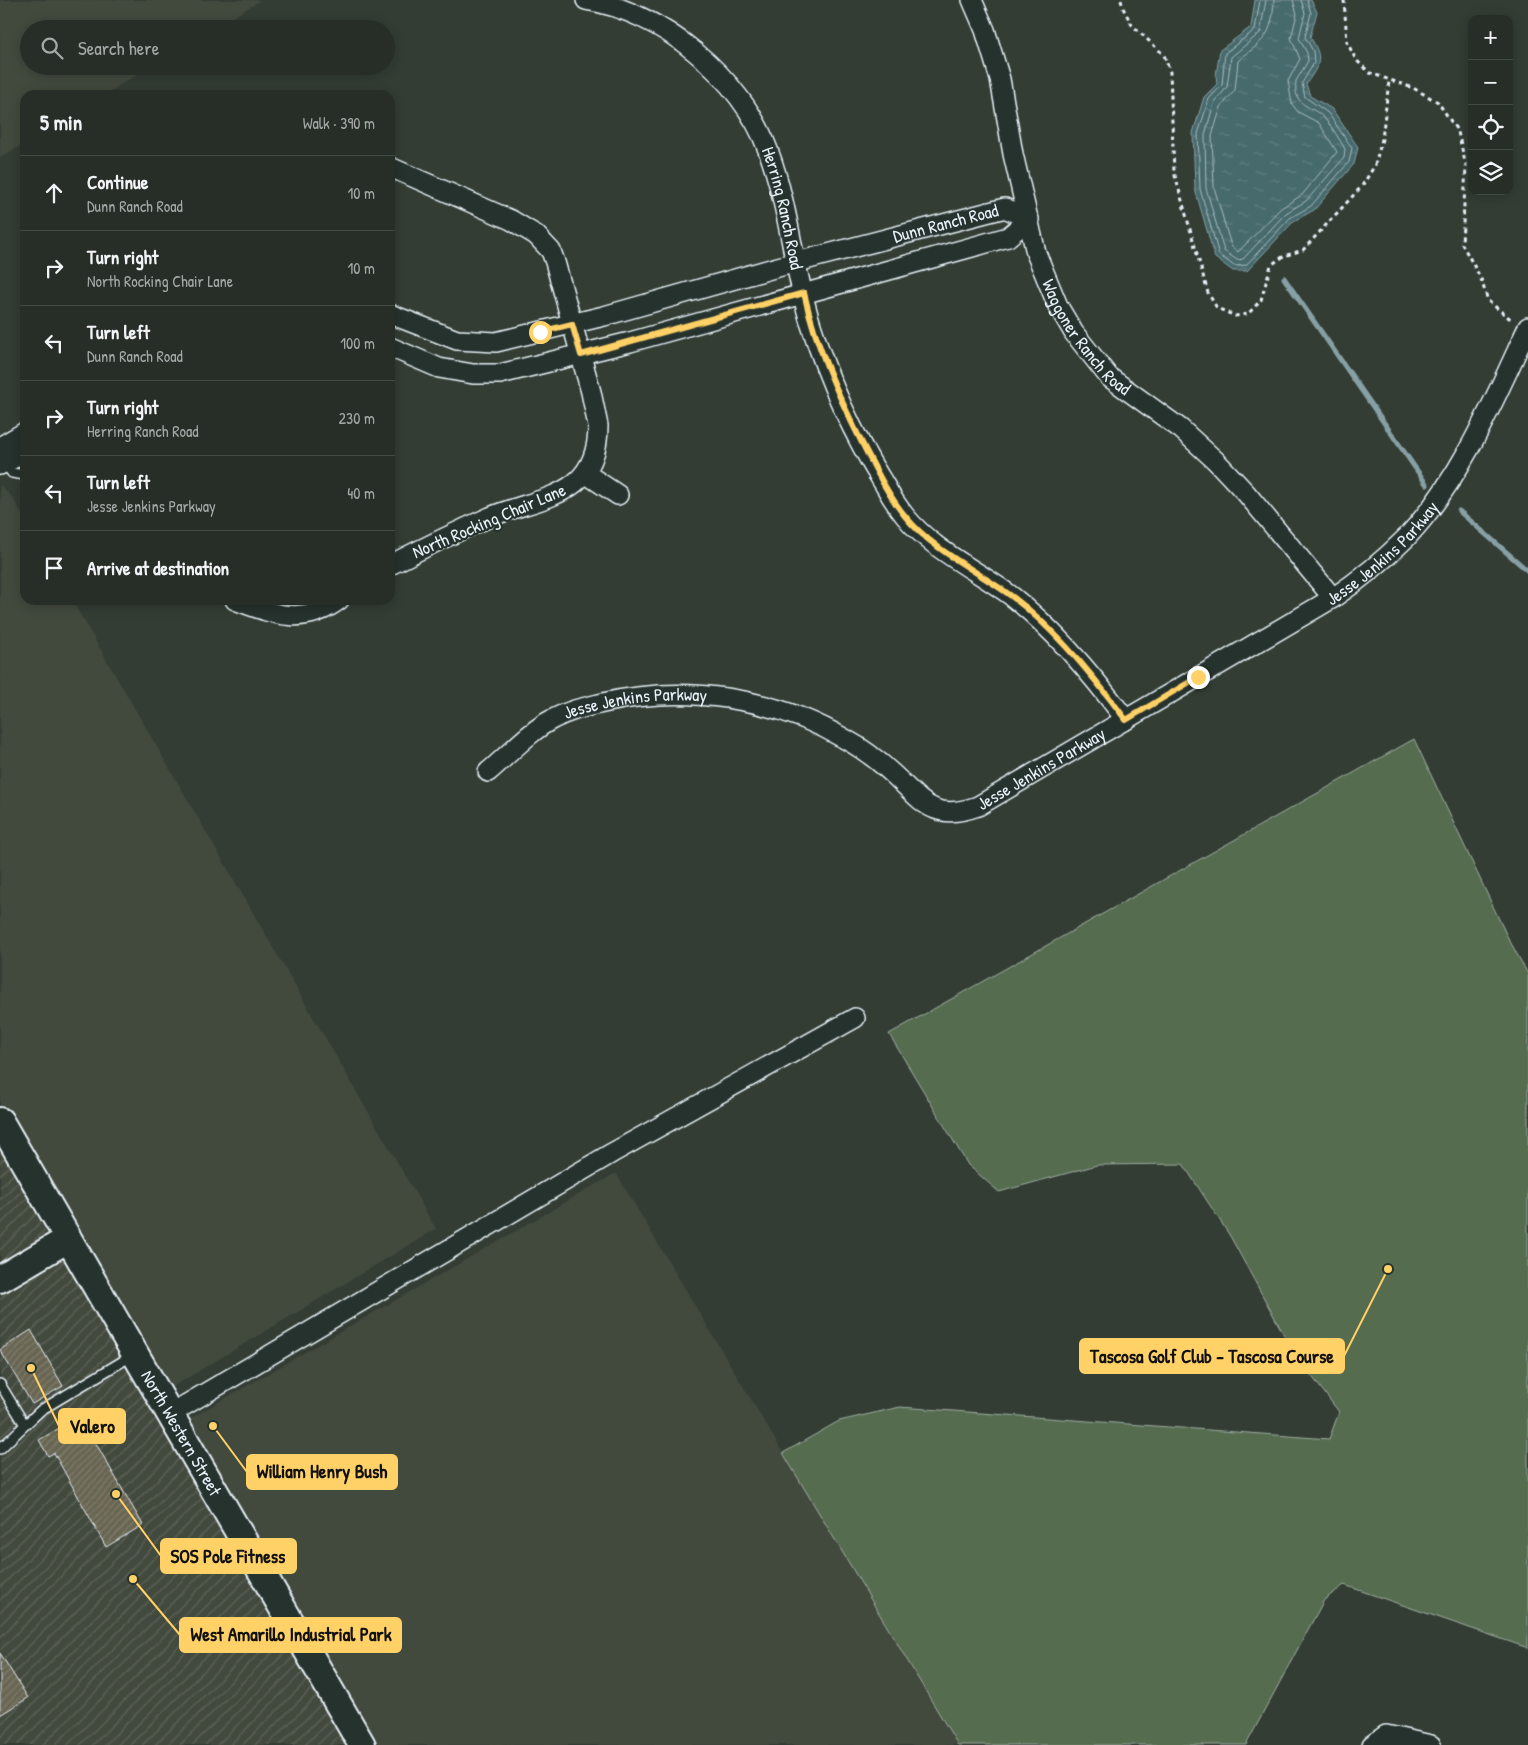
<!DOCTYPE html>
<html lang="en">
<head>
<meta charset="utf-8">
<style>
	body { margin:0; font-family:"Patrick Hand",sans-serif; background:#323a33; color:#f1f3f6 }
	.controls { position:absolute; right:15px; top:15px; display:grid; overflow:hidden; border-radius:10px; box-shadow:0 2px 12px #0003 }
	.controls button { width:45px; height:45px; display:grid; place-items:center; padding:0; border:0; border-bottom:1px solid #424a44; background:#262e27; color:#f1f3f6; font:25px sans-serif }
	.stop { position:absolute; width:15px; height:15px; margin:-11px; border:4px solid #ffd166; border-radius:50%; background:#fff }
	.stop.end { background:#ffd166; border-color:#fff; box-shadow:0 1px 5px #0008 }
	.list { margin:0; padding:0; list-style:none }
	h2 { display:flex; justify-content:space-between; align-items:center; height:65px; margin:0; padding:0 20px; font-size:21px }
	h2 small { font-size:16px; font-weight:400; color:#a4a8a7 }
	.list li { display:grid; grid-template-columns:32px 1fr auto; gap:15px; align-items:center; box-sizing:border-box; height:75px; padding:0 20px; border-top:1px solid #424a44 }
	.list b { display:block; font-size:19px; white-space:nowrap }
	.list p { margin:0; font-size:16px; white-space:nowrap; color:#a4a8a7 }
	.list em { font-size:16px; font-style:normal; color:#a4a8a7 }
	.icon { flex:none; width:28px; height:28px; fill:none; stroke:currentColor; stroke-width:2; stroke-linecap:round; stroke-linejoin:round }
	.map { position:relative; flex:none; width:1528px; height:1745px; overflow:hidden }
	.search { position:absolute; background:#262e27; box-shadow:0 2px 12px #0003; left:20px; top:20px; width:375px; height:55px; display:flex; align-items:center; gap:12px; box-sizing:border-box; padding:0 18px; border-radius:28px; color:#a4a8a7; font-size:19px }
	.panel { position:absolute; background:#262e27; box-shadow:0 2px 12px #0003; left:20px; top:90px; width:375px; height:515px; border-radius:15px }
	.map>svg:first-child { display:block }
	.built { fill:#43493d }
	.industrial { fill:url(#industrial-furrows) }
	.grass { fill:#566c50; stroke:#9faea4 }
	.water { fill:url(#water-ripples); stroke:#87a0a5 }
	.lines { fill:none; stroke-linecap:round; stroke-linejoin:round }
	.shore { stroke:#a8bbc0; stroke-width:1 }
	.stream { stroke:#87a0a5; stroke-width:5 }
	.building { fill:url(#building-hatch); stroke:#e8f1f8 }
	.lane-casing { stroke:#e8f1f8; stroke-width:12 }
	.street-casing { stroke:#e8f1f8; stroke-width:22 }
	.secondary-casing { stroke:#e8f1f8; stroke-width:30 }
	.path { stroke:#e8f1f8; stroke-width:3; stroke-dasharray:4 4; stroke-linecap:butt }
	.lane { stroke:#26332d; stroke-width:9 }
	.street { stroke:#26332d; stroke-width:19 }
	.secondary { stroke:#26332d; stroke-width:26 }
	.route { stroke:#ffd166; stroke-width:6 }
	.labels { text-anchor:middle; stroke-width:4.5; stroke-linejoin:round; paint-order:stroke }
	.street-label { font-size:18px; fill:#e8f1f8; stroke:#26332d }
	.leader { fill:none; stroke:#ffd166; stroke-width:2 }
	.callout-dot { fill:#ffd166; stroke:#26332d; stroke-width:2 }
	.callout { fill:#ffd166; stroke:#ffd166; stroke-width:2 }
	.callout-label { font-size:19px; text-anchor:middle; font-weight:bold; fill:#111 }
</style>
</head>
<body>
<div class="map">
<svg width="1528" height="1745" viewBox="0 0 1528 1745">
	<defs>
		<pattern id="industrial-furrows" width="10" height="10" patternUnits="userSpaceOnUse" patternTransform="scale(1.25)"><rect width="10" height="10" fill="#43493d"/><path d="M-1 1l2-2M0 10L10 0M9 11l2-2" fill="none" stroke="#5e645a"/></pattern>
		<pattern id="water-ripples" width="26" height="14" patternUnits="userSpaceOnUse" patternTransform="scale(1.25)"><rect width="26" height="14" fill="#476a6d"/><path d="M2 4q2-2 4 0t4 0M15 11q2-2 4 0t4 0" fill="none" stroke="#628083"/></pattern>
		<pattern id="building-hatch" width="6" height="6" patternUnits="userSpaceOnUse" patternTransform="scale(1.25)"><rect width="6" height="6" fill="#696552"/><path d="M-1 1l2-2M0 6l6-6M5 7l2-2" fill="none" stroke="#7e7c6c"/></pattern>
	</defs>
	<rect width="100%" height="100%" fill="#333d34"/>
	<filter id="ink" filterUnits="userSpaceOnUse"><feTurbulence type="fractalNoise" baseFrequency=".02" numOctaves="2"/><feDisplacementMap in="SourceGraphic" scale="10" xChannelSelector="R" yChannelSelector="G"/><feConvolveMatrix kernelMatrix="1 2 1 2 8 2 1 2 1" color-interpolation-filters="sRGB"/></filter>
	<g filter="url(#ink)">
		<!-- built -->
		<path class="built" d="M 0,0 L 261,0 L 213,29 L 29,29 L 29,66 L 151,66 L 104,95 L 25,95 L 25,143 L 0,158 Z
			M 0,485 L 12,497 L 25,519 L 25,600 L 72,600 L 436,1229 L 159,1395 L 0,1122 Z
			M 616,1173 L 783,1453 L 958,1745 L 362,1745 L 177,1426 Z"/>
		<!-- industrial -->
		<path class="industrial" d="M 0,1122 L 362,1745 L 0,1745 Z"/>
		<!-- grass -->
		<path class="grass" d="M 1414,739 L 1507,936 L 1528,974 L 1528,1648 L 1344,1585 L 1324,1600 L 1246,1745 L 958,1745 L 783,1453 L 839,1421 L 900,1407 L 1329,1439 L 1339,1412 L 1294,1353 L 1230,1236 L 1183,1164 L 1097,1165 L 999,1192 L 968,1165 L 889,1034 Z"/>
		<!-- water -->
		<path class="water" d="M 1255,0 L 1311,0 L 1317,12 L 1310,37 C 1324,58 1320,64 1306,84 L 1310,96 L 1332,109 L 1358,147 L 1354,164 L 1314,210 L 1294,221 L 1247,271 L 1233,271 L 1215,258 L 1195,189 L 1193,133 L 1204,97 L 1217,84 L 1216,75 L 1220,50 L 1251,27 Z"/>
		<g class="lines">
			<!-- shore -->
			<path class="shore" d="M 1260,0 L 1255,30 L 1225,53 L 1222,85 L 1209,99 L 1198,134 L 1200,189 L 1219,255 L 1234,266 L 1246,265 L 1290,218 L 1311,206 L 1349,162 L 1352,148 L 1328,113 L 1305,97 L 1302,83 L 1314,63 L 1313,51 L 1305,37 L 1311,13 L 1307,0
				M 1266,0 L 1260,33 L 1231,57 L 1227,87 L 1214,103 L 1205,135 L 1206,188 L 1224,251 L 1237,260 L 1243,259 L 1286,213 L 1306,201 L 1344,158 L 1345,149 C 1339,139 1333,128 1325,119 C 1312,104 1293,109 1296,81 L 1308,61 L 1307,53 L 1299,38 L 1305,13 L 1301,0
				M 1274,0 C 1272,38 1264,39 1238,61 L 1235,90 L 1221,107 L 1212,136 L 1214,187 L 1231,246 L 1238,252 L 1281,208 L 1302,195 L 1337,152 L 1319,123 L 1298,112 L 1292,104 L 1288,81 L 1300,59 L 1291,38 L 1297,14 L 1293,0"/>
			<!-- stream -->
			<path class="stream" d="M 1284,278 L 1427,485
				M 1459,511 L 1528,571"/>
		</g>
		<!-- building -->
		<path class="building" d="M 31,1330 L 63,1386 L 32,1404 L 0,1350 Z
			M 80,1416 L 143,1525 L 106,1547 L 54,1453 L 48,1456 L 39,1440 Z
			M 0,1653 L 28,1698 L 0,1715 Z"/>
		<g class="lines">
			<defs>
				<path id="lane" d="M 4,462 L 12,473 L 25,475
					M 0,1384 L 25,1425 L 41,1410 L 133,1355
					M 0,1449 L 25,1425"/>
				<g id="street">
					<path id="s1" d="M 586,0 C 661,11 742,78 768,150 C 789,206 793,268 811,325 C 828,379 854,436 884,484 C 890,495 897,506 905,516 C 933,551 979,571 1014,598 C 1057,632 1094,677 1126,720"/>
					<path id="s2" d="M 972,0 L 985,30 L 1000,79 L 1013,154 L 1036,253 L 1058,306 L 1074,333 L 1109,377 L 1181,429 L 1216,461 L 1246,493 L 1333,598"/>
					<path d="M 390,167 L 511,220 L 536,235 L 551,251 L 555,262 L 591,392 L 598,426 C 598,498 541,496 490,517 C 456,532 423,548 390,565"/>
					<path id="s3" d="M 390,314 L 457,340 L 496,342 L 604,316 L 774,268 L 1005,208 L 1029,219 L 1008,237 L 630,342 L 500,374 L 473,374 L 439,368 L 390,347"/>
					<path d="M 0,447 L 25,432"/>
					<path d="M 0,465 L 25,453"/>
					<path d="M 585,473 L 618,495"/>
					<path d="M 235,600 C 273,614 303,627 339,600"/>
					<path id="s4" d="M 488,772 C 507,756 532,729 553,719 C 569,710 586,707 603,703 C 684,684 774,697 845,739 C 862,748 880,762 894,775 C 924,803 934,822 978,806 L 1333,598 C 1358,581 1384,560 1406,538 C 1461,480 1495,398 1528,327"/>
					<path d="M 170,1414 L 612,1153 L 855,1018"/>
					<path d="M 1372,1745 L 1386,1735 L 1431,1745"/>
				</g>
				<g id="secondary">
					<path id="s5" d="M 0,1121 L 362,1745"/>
					<path d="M 0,1279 L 68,1239"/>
				</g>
			</defs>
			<!-- lane casing -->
			<use href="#lane" class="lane-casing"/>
			<!-- street casing -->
			<use href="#street" class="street-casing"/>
			<!-- secondary casing -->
			<use href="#secondary" class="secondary-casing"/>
			<!-- path -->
			<path class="path" d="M 1121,0 L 1123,8 L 1132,25 L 1164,55 L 1170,72 L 1174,172 L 1208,293 L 1217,308 L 1235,316 L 1248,314 L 1261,300 L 1271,265 L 1284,256 L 1303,250 L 1362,186 L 1375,165 L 1382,139 L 1389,81
				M 1344,0 L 1347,42 L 1356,60 L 1370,73 L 1413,88 L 1438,102 L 1458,132 L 1466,166 L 1462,244 L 1481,279 L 1488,301 L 1513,321"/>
			<!-- lane -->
			<use href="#lane" class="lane"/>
			<!-- street -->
			<use href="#street" class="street"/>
			<!-- secondary -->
			<use href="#secondary" class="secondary"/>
		</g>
	</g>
	<g class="lines" filter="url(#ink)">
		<!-- route -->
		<path class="route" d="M 540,332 L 572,324 L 581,355 L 804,293 C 816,346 837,393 861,441 C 874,466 887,494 905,516 C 933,551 978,571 1014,598 C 1055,629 1095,678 1126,720 L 1198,677"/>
	</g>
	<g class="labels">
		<!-- street labels -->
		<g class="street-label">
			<text dy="6" stroke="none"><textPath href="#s1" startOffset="306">Herring Ranch Road</textPath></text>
			<text dy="6" stroke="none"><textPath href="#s3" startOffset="576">Dunn Ranch Road</textPath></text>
			<text dy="6" stroke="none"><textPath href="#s2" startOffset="361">Waggoner Ranch Road</textPath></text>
			<text transform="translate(489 521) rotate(-23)" y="6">North Rocking Chair Lane</text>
			<text dy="6" stroke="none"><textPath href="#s4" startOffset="1024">Jesse Jenkins Parkway</textPath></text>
			<text dy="6" stroke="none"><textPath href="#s4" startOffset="169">Jesse Jenkins Parkway</textPath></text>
			<text dy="6" stroke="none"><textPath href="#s4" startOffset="619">Jesse Jenkins Parkway</textPath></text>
			<text dy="6" stroke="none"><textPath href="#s5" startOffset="361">North Western Street</textPath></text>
		</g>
	</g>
	<!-- callouts -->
	<path class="leader" d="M1388 1269L1344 1356M31 1368L59 1426M213 1426L247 1472M116 1494L161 1556M133 1579L180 1635"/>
	<g class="callout-dot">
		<circle cx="1388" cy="1269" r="5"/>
		<circle cx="31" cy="1368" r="5"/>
		<circle cx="213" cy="1426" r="5"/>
		<circle cx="116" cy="1494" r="5"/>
		<circle cx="133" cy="1579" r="5"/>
	</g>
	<g class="callout">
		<rect x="1080" y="1339" width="264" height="34" rx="5"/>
		<rect x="59" y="1409" width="66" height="34" rx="5"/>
		<rect x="247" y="1455" width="150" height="34" rx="5"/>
		<rect x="161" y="1539" width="135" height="34" rx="5"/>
		<rect x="180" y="1618" width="221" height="34" rx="5"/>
	</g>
	<g class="callout-label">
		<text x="1212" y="1363">Tascosa Golf Club - Tascosa Course</text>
		<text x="92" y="1433">Valero</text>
		<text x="322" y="1478">William Henry Bush</text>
		<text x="228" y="1563">SOS Pole Fitness</text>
		<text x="291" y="1641">West Amarillo Industrial Park</text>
	</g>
</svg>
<div class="controls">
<button>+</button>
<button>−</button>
<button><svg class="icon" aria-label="locate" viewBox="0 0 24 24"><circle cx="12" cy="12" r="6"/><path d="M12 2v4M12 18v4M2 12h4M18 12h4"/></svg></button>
<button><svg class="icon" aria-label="layers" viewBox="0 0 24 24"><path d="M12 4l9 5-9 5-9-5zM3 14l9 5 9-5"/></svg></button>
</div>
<div class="stop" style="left:540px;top:332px"></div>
<div class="stop end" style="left:1198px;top:677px"></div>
<div class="search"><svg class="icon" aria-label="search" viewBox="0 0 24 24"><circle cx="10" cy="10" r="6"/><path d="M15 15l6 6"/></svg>Search here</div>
<section class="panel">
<h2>5 min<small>Walk · 390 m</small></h2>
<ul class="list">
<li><svg class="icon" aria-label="ahead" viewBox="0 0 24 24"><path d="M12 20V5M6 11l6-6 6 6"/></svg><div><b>Continue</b><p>Dunn Ranch Road</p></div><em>10 m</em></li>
<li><svg class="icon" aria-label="right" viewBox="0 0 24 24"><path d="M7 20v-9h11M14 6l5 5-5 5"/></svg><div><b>Turn right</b><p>North Rocking Chair Lane</p></div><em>10 m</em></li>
<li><svg class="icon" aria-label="left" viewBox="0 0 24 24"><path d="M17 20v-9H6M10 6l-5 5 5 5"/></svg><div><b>Turn left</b><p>Dunn Ranch Road</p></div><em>100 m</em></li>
<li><svg class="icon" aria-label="right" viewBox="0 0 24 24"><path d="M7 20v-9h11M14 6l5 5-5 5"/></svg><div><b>Turn right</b><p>Herring Ranch Road</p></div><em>230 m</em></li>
<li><svg class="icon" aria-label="left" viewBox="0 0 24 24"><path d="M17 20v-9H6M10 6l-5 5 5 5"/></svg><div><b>Turn left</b><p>Jesse Jenkins Parkway</p></div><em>40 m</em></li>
<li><svg class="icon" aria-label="arrive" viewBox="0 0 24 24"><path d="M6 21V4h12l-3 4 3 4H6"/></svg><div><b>Arrive at destination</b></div></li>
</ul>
</section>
</div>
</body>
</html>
